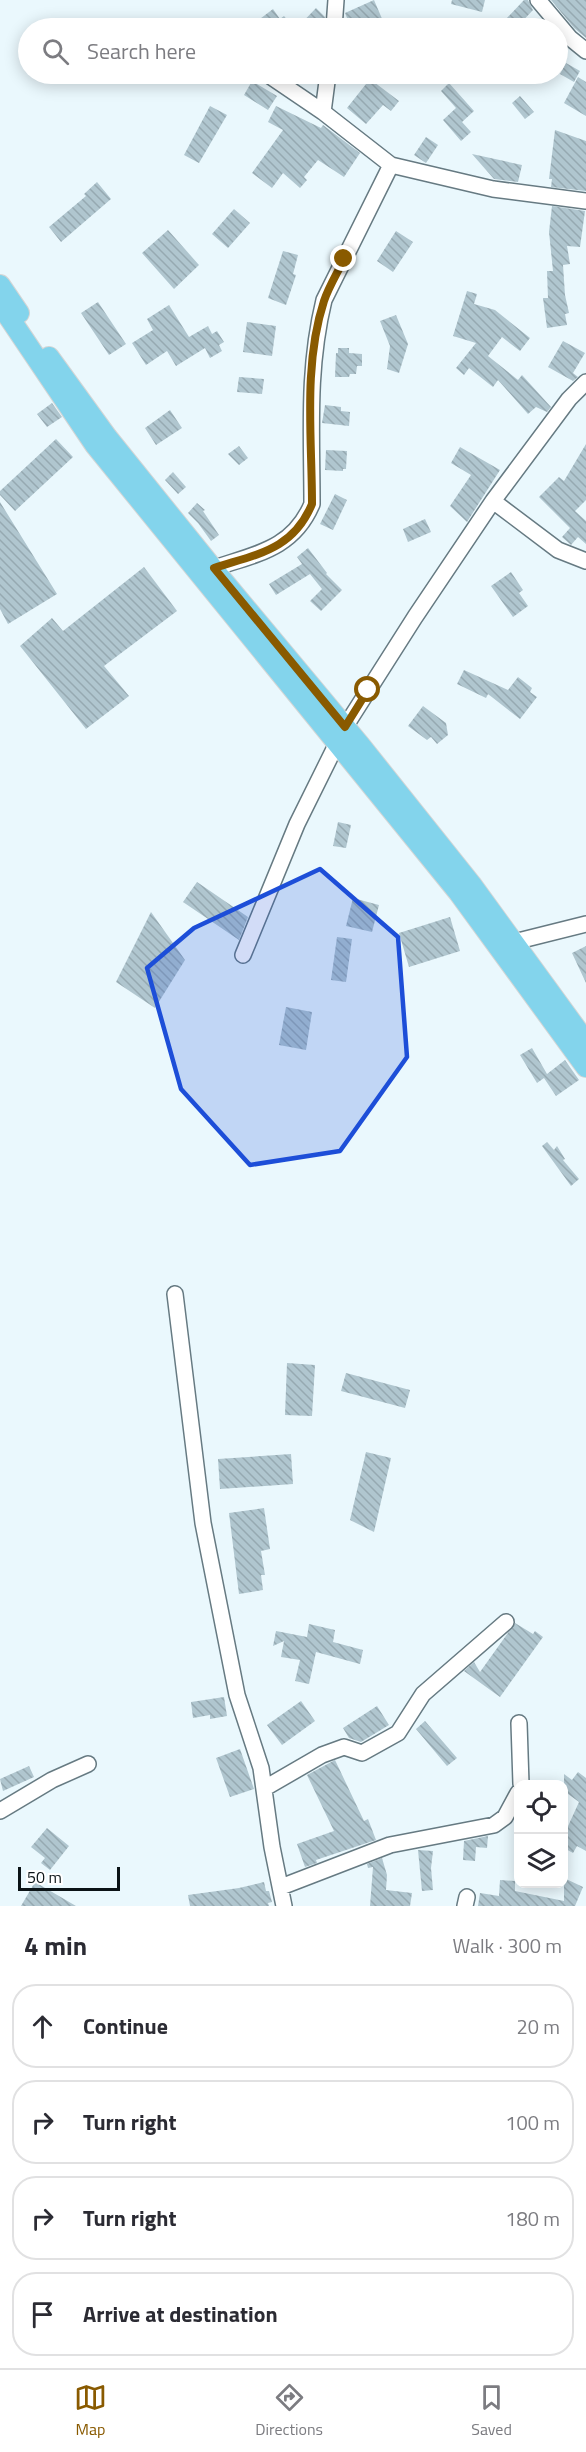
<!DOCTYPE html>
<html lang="en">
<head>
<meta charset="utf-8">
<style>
	body { margin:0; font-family:"Titillium Web",sans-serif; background:#f2f2f3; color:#2b2b33 }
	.controls { position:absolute; right:18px; bottom:18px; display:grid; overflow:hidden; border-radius:12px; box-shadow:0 3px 15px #0003 }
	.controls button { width:54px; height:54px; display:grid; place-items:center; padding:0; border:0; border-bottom:2px solid #e1e1e2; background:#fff; color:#2b2b33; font:30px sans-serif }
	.scale { position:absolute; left:18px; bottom:15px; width:102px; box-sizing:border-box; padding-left:6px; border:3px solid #0b1316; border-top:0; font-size:16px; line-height:21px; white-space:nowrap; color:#0b1316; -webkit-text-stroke:4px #fff; paint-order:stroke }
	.stop { position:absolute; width:18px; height:18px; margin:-14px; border:4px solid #895a00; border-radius:50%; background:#fff }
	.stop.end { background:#895a00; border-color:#fff; box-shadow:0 2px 6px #0008 }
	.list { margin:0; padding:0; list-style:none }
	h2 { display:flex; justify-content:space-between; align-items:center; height:78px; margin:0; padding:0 24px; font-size:26px }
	h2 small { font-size:20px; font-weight:400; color:#7c7c81 }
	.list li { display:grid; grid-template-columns:39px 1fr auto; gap:18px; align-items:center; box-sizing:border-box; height:84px; margin:0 12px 12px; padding:0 12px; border:2px solid #e1e1e2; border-radius:24px }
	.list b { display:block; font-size:22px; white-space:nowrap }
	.list em { font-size:20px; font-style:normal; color:#7c7c81 }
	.icon { flex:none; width:33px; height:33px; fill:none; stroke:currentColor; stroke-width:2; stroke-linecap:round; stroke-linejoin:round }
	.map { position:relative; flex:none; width:586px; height:1906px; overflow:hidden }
	.search { position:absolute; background:#fff; box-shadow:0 3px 15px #0003; left:18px; right:18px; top:18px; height:66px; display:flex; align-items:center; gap:15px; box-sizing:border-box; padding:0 21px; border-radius:33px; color:#7c7c81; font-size:22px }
	.sheet { height:462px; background:#fff }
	nav { display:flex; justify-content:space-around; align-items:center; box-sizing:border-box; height:84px; border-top:2px solid #e1e1e2; background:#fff; font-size:16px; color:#7c7c81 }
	nav a { display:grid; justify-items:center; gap:3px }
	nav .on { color:#895a00 }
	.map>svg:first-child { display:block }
	.building { fill:url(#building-back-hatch) }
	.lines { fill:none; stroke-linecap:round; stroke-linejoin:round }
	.minor-casing { stroke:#667a82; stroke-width:18 }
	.major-casing { stroke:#d3d5d5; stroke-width:22 }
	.minor { stroke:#fff; stroke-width:15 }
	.major { stroke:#83d4ec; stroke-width:20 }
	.route { stroke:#895a00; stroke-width:8 }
	.marked { fill:#1d4ed8; fill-opacity:0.2; stroke:#1d4ed8; stroke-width:4.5; stroke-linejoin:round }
</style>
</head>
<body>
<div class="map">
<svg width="586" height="1906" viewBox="0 0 586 1906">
	<defs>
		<pattern id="building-back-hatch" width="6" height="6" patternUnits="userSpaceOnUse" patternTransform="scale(1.5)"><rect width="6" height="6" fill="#b0c6cf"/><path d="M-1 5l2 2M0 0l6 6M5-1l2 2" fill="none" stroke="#96a9b1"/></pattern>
	</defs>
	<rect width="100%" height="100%" fill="#eaf8fd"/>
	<!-- building -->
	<path class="building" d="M 374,0 L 386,28 L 351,28 L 345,13 Z
		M 452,0 L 485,0 L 482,12 L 451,4 Z
		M 524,0 L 528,0 L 533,10 L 516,28 L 506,19 Z
		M 551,0 L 586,0 L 586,38 L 574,28 Z
		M 316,8 L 325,17 L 324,28 L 297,28 Z
		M 273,9 L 280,19 L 284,16 L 294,28 L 248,28 Z
		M 566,63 L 580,71 L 574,82 L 560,74 Z
		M 578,77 L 586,82 L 586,116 L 564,103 Z
		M 370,79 L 399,101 L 391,111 L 383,105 L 366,124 L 347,108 Z
		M 252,81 L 277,96 L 268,110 L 244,95 Z
		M 449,83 L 474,111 L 462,122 L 471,132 L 461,141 L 443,120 L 456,108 L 441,91 Z
		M 520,96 L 534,112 L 525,119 L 512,103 Z
		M 210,106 L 227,115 L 199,163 L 184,155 Z
		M 276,106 L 321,128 L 323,125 L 360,153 L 344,177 L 318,160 L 304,177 L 307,180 L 300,188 L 283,173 L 272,188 L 252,173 L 283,130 L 268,122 Z
		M 555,130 L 586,141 L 586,191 L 551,187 L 552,179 L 549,179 Z
		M 426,137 L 438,145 L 426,163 L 414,155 Z
		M 472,154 L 522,165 L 518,182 L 494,179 Z
		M 97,182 L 111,199 L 61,242 L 49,227 L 86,196 L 84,194 Z
		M 552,206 L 585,211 L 580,247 L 567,246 L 570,264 L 563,265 L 565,295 L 569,313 L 565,314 L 567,325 L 547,328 L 543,298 L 548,298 L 547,271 L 553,271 L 549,232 Z
		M 234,209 L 250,223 L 228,248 L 212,234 Z
		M 168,230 L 199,265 L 174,289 L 142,253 Z
		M 396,231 L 413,242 L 393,272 L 377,261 Z
		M 283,251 L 298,255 L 293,274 L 296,275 L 286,305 L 268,298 Z
		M 467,291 L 477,294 L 474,304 L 495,310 L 530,338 L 520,351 L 502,337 L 488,356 L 518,380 L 522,375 L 551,407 L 547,412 L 536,407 L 528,414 L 498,380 L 493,387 L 469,368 L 464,375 L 456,368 L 476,343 L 453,336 Z
		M 98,302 L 126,344 L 109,355 L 81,313 Z
		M 169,305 L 189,337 L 208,326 L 212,334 L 217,331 L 224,342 L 219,345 L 222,351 L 210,358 L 205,348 L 176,366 L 167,351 L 146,365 L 132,343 L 153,330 L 147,319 Z
		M 396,315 L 408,344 L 399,373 L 387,369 L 390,346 L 380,321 Z
		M 247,322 L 276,326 L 272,356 L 243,352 Z
		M 563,341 L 585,353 L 573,373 L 578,377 L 573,381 L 548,367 Z
		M 338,348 L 349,348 L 349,353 L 362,354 L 362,366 L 357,366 L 356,374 L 350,374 L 349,377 L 335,377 L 336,353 L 338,353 Z
		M 239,377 L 264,379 L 262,394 L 237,392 Z
		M 52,403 L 62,417 L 47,427 L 37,414 Z
		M 325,405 L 341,407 L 341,411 L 350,412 L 349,426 L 322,423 Z
		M 170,410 L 182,428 L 156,445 L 145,428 Z
		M 56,439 L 73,457 L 15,511 L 0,495 L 0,491 Z
		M 586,444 L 586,500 L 575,511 L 586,521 L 586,544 L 578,537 L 571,545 L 562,537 L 570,528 L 539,497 L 559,477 L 564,481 Z
		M 239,446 L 248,458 L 239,465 L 228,454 Z
		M 460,447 L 500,470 L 467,522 L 450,506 L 471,475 L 451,463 Z
		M 326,450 L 347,451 L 346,469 L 343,469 L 343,471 L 325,470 Z
		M 173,472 L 186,487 L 178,494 L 165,480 Z
		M 335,494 L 347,500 L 333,530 L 320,524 Z
		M 0,502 L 57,594 L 8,624 L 0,609 Z
		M 197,503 L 205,510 L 203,511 L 219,535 L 211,541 L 198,523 L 188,513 Z
		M 425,519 L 431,532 L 408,542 L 403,529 Z
		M 308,548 L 327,573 L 326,574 L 342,590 L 321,611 L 310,601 L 322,589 L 310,574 L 276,595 L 269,584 L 302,564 L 297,557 Z
		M 144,567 L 177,611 L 104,666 L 129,696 L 86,729 L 20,646 L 52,618 L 63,631 Z
		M 511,572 L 523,590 L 519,593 L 528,606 L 513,617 L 491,586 Z
		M 464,670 L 508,690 L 518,677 L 532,688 L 530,692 L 537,697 L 520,719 L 488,694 L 486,698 L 457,684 Z
		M 423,706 L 446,723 L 448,735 L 437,744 L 431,737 L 427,740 L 408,726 Z
		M 338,822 L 351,825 L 346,848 L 333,846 Z
		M 197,882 L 248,917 L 239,940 L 183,902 Z
		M 353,898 L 379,905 L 372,932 L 346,926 Z
		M 151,912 L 185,960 L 155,1008 L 116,982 Z
		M 450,917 L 460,951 L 409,967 L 399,933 Z
		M 337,937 L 352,939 L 346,982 L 331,980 Z
		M 586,946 L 586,983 L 572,953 Z
		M 286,1007 L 312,1012 L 306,1050 L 279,1045 Z
		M 532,1048 L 547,1074 L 565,1060 L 579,1080 L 556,1096 L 544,1078 L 537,1083 L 520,1055 Z
		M 547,1142 L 554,1150 L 557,1146 L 565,1159 L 563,1160 L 579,1179 L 571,1186 L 542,1146 Z
		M 287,1363 L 315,1365 L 312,1416 L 285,1415 Z
		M 346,1373 L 410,1390 L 405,1408 L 341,1391 Z
		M 366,1452 L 391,1458 L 374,1532 L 350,1520 Z
		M 291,1454 L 293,1484 L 220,1489 L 218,1459 Z
		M 264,1508 L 270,1549 L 261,1551 L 265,1575 L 261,1575 L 263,1590 L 239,1594 L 229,1513 Z
		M 515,1623 L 533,1634 L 535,1631 L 543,1637 L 500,1697 L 464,1671 L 474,1662 L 480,1672 Z
		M 309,1624 L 335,1630 L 333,1642 L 363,1650 L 360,1664 L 316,1652 L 309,1684 L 295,1681 L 300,1660 L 281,1657 L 284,1641 L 273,1646 L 276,1631 L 307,1637 Z
		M 224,1697 L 227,1716 L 210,1719 L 210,1715 L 193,1718 L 191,1702 Z
		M 301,1701 L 315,1721 L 282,1745 L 267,1725 Z
		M 377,1706 L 389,1725 L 361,1742 L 349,1738 L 343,1728 Z
		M 425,1721 L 457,1758 L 447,1766 L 416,1729 Z
		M 240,1749 L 254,1789 L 230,1797 L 216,1758 Z
		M 335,1760 L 364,1821 L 368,1819 L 376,1840 L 316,1860 L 317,1863 L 305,1867 L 297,1844 L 334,1831 L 307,1775 Z
		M 29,1766 L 34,1777 L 3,1791 L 0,1779 Z
		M 578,1772 L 586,1778 L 586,1851 L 577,1846 L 573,1853 L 564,1848 L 564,1835 L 579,1802 L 564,1791 L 564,1774 L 572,1780 Z
		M 47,1828 L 69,1846 L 50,1870 L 41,1863 L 45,1858 L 31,1847 Z
		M 488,1836 L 487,1848 L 476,1847 L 475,1861 L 463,1860 L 464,1841 Z
		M 418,1850 L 433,1851 L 431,1868 L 433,1890 L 422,1891 Z
		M 382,1858 L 387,1875 L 386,1890 L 412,1893 L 410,1906 L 370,1906 L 373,1867 L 368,1868 L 367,1864 Z
		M 564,1878 L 583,1887 L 575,1906 L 478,1906 L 480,1893 L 499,1896 L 500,1880 L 515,1881 L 515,1891 L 564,1901 Z
		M 35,1882 L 76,1906 L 21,1906 Z
		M 264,1882 L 266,1891 L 269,1891 L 272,1902 L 268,1903 L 269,1906 L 190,1906 L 188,1895 L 239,1888 Z"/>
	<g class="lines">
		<defs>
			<path id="minor" d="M 538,0 L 570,38 L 586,51
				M 202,28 L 203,28
				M 334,28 L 336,0
				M 267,74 L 323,112 L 391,165 L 493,189 L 586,201
				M 323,112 L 328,74
				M 493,501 L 558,550 L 586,561
				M 214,568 C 256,554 293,549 312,504 C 312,433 307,370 324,300 L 391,165
				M 514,942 L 586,924
				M 243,955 L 297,824 L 345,727 L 415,617 L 493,501 L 569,399 L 586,382
				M 175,1294 L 203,1523 L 237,1695 L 261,1768 L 272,1847 L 284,1906
				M 519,1723 L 521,1784
				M 265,1788 L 322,1755 L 344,1747 L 362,1753 L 398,1733 L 423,1694 L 506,1622
				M 0,1811 L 52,1780 L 88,1764
				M 281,1887 L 390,1845 L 494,1825 L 505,1817 L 518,1793
				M 465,1906 L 467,1897"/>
			<path id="major" d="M 0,285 L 19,313
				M 0,304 L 95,445 L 459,893 L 586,1067
				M 49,357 L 107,437 L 219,576 L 360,745 L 471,884 L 586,1042"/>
		</defs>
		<!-- minor casing -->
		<use href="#minor" class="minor-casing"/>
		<!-- major casing -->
		<use href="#major" class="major-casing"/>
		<!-- minor -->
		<use href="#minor" class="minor"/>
		<!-- major -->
		<use href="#major" class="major"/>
	</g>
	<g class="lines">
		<!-- route -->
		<path class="route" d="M 344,259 C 338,272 329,286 324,301 C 303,365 312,438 312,504 C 293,550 257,554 214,568 L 345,727 L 368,690"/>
	</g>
	<!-- marked area -->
	<path class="marked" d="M 320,869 L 398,937 L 407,1057 L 340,1151 L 250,1165 L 181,1089 L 147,968 L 194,928 Z"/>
</svg>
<div class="controls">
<button><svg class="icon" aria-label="locate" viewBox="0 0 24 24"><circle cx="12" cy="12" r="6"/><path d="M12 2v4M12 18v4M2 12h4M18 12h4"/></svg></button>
<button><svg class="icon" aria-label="layers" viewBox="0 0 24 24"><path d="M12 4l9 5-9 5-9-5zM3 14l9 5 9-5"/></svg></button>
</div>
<div class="scale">50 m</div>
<div class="stop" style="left:368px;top:690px"></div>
<div class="stop end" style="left:344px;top:259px"></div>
<div class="search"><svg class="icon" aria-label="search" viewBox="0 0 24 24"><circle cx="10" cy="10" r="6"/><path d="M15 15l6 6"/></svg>Search here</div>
</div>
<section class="sheet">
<h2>4 min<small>Walk · 300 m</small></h2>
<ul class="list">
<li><svg class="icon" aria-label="ahead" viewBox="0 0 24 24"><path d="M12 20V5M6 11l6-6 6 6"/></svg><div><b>Continue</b></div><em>20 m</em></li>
<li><svg class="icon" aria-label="right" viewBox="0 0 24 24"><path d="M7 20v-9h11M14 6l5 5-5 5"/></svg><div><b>Turn right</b></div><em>100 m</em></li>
<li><svg class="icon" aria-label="right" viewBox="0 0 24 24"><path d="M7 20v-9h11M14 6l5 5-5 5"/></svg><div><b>Turn right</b></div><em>180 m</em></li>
<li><svg class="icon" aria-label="arrive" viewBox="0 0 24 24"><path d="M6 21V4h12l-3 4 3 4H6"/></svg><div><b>Arrive at destination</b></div></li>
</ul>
</section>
<nav>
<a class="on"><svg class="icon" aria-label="map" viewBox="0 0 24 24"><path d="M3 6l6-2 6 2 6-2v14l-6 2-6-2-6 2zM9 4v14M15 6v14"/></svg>Map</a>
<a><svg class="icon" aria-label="directions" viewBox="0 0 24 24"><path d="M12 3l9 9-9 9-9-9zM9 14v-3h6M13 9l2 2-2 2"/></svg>Directions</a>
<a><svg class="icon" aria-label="saved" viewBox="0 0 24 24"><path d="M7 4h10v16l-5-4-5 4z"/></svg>Saved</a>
</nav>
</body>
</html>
